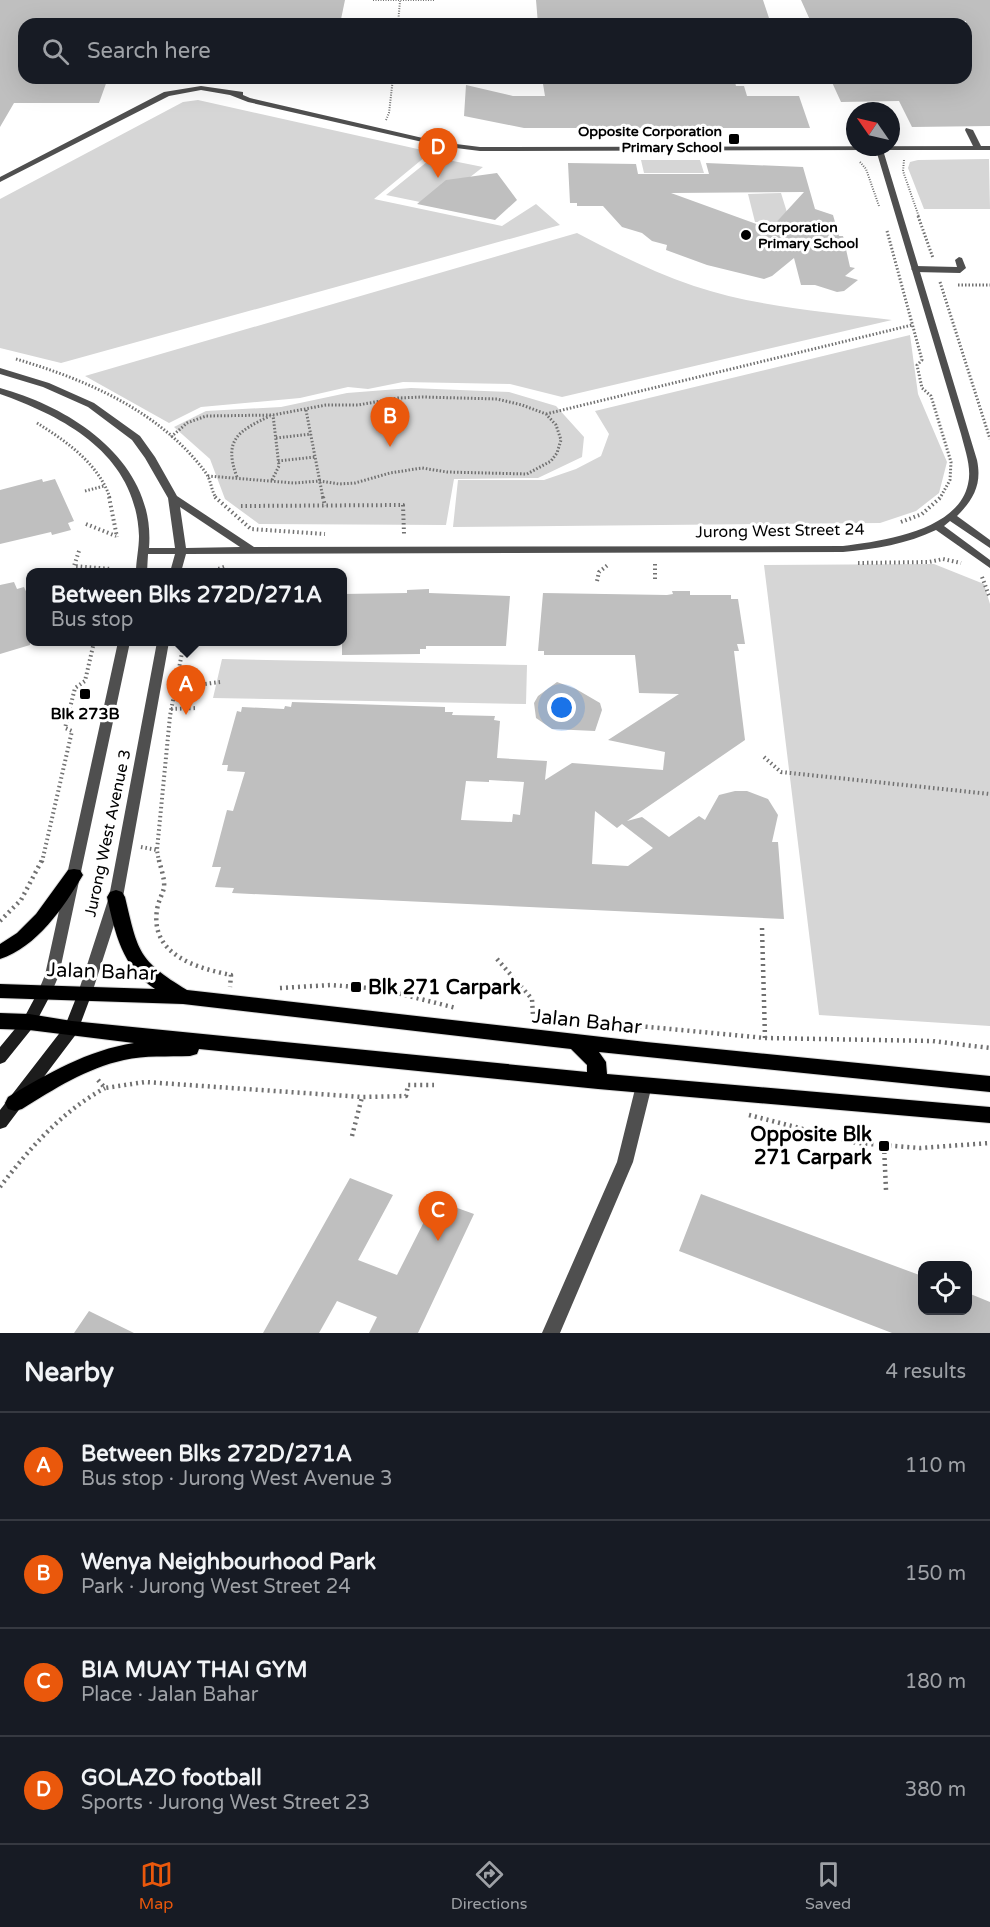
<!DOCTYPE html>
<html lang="en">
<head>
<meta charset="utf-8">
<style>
	body { margin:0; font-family:"Varela Round",sans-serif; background:#20242c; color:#f1f3f6 }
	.controls { position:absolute; right:18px; bottom:18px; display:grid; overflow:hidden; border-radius:12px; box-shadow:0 6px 24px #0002 }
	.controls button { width:54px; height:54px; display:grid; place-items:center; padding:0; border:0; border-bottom:2px solid #363941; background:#171b24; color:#f1f3f6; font:30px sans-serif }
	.compass { position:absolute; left:846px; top:102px; width:54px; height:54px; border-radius:50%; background:#171b24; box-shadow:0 6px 24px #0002; rotate:304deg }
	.you { position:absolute; left:562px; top:708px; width:21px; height:21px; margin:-15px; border:4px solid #fff; border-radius:50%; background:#1a73e8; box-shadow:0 0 0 9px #1a73e833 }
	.badge { display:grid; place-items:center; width:39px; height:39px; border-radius:50%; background:#ea580c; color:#fff; font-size:20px; font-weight:700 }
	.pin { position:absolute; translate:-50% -50px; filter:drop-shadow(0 2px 3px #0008) }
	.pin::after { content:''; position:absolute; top:32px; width:21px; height:18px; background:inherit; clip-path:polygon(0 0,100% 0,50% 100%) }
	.popup { position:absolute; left:26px; top:568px; width:321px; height:78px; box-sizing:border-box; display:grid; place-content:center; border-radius:12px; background:#171b24; filter:drop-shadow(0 2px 4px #0005); font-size:20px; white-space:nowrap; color:#9ea1a6 }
	.popup b { font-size:22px; color:#f1f3f6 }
	.popup::after { content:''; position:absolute; left:50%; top:100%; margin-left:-12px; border:12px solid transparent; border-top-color:#171b24 }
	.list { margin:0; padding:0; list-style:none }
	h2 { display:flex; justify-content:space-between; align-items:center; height:78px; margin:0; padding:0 24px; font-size:26px }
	h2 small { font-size:20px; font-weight:400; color:#9ea1a6 }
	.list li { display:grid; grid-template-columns:39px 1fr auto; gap:18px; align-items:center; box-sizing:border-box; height:108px; padding:0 24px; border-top:2px solid #363941 }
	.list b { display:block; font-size:22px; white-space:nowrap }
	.list p { margin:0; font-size:20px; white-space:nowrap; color:#9ea1a6 }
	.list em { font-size:20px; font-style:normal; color:#9ea1a6 }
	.icon { flex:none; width:33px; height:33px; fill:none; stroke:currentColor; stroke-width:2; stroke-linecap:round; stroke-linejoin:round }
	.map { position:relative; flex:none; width:990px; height:1333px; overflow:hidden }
	.search { position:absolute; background:#171b24; box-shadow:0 6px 24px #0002; left:18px; right:18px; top:18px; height:66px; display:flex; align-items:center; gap:15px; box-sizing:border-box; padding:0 21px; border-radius:18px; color:#9ea1a6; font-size:22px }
	.sheet { height:510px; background:#171b24 }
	nav { display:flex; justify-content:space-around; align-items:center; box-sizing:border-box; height:84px; border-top:2px solid #363941; background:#171b24; font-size:16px; color:#9ea1a6 }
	nav a { display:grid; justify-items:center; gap:3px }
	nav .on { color:#ea580c }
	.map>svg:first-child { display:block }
	.green { fill:#d6d6d6 }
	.building { fill:#bfbfbf; fill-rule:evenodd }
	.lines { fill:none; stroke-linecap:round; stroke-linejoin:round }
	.primary-casing { stroke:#dbdbdb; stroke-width:2 }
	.path-far3 { stroke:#717171; stroke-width:2; stroke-dasharray:1 1.5; stroke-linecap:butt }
	.path-far2 { stroke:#717171; stroke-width:3; stroke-dasharray:1.5 2; stroke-linecap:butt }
	.path-far1 { stroke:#717171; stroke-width:4; stroke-dasharray:1.5 3; stroke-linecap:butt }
	.path { stroke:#717171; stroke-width:4.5; stroke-dasharray:2 4; stroke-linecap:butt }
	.lane { fill:#4f4f4f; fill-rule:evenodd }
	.street { fill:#4f4f4f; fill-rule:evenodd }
	.secondary { fill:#1c1c1c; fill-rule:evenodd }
	.primary { fill:#000; fill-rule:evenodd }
	.poi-dot { fill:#000; stroke:#fff; stroke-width:2 }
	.labels { text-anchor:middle; stroke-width:6; stroke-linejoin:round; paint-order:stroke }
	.far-poi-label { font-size:14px; font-weight:bold; fill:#000; stroke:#fff; text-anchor:end }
	.street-label { font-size:16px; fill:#000; stroke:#fff }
	.poi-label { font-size:16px; font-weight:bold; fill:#000; stroke:#fff }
	.near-street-label { font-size:20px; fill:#000; stroke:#fff }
	.near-poi-label { font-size:20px; font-weight:bold; fill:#000; stroke:#fff; text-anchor:start }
</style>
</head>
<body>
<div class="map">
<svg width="990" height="1333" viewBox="0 0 990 1333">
	<rect width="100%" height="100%" fill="#fff"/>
	<!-- green -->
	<path class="green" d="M 198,100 L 431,152 L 374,199 L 502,226 L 536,204 L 560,225 L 61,363 L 0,348 L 0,199 L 183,102 Z
		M 433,157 L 483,167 L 465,181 L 420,202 L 386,195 Z
		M 989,159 L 990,209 L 924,209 L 908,168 L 910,162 L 918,160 Z
		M 641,160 L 700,160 L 704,173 L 644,173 Z
		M 781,193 L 790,222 L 755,222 L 748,194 Z
		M 577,233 C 615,253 653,272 694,286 C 757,307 826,312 892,320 L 562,397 L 510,384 L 403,382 L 368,389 L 348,387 L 300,398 L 201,407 L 169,423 L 85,376 Z
		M 910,335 L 918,394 L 947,462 L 939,493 L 916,511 L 880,523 L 453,527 L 458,480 L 544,480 L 576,469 L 601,456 L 609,434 L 595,411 Z
		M 411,388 L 509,392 L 556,406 L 584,437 L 582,457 L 538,478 L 454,479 L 446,525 L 259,524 L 225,499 L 210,459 L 174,427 L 206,411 L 281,407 L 347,393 Z
		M 934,564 L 984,584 L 990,604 L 990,1026 L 819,1015 L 764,565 Z
		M 222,659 L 527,665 L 526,704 L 213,698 Z"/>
	<!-- building -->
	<path class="building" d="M 0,0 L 345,0 L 340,24 L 24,24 L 24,78 L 108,78 L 99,103 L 14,103 L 0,127 Z
		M 536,0 L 763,0 L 771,24 L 538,24 Z
		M 801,0 L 990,0 L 990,126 L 912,127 L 899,101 L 841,102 L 830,78 L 966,78 L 966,21 L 810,20 Z
		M 542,78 L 571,78 L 571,83 L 622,83 L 621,78 L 672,78 L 673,83 L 735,82 L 736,86 L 744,86 L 747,96 L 799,96 L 810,128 L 524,128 L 464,116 L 466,85 L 513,96 L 545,96 Z
		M 568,163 L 636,164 L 638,174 L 709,174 L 706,163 L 803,167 L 815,209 L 833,215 L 839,236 L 843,236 L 850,267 L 855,268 L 845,276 L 858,280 L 844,291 L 837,292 L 815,285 L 801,285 L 794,258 L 772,276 L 764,279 L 707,265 L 666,250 L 667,245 L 652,241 L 642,233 L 622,227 L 603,206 L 577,206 L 577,203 L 570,203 ZM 804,192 L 770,229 L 671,193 Z
		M 497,173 L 517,200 L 495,220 L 417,204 L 446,180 Z
		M 42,479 L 43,482 L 55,479 L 74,521 L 68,523 L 71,530 L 52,535 L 51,532 L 0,544 L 0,490 Z
		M 14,582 L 17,589 L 24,587 L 30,600 L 30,645 L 0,654 L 0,585 Z
		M 429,589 L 429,593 L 510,596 L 506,646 L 426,646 L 426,649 L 420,649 L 420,654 L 342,655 L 342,594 L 407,593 L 407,590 Z
		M 672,591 L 690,591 L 690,595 L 731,595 L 731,599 L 738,599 L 745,644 L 737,644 L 739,651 L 734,651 L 745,740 L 627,821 L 642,817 L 669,837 L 699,816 L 705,820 L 719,795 L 735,791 L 747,791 L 768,799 L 778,815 L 772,842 L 778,842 L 784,919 L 232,893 L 234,888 L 215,887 L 221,867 L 212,867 L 227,810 L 233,811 L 245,772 L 227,771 L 228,765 L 222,765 L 237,711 L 241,712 L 242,707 L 284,709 L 285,706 L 291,707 L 292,702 L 445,707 L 445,712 L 453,712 L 452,715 L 495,716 L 494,720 L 500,721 L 497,758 L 547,761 L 545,780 L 572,763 L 663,770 L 665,752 L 608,740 L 679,694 L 639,693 L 635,655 L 544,655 L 544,651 L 538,651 L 543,593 L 667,595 L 673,594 ZM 489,780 L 524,782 L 520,815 L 513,814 L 512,822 L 461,820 L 466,781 L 489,782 ZM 595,811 L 617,828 L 622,824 L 653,848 L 628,866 L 592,864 Z
		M 557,682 L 576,689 L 600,703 L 602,710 L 595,731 L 552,729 L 536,718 L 534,703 L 538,696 Z
		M 350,1178 L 393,1195 L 358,1260 L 397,1275 L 435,1200 L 474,1214 L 418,1333 L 369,1333 L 377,1317 L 337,1301 L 319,1333 L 263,1333 Z
		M 701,1194 L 922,1276 L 922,1311 L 968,1311 L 968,1293 L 990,1302 L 990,1333 L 892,1333 L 679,1251 Z
		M 89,1311 L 134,1333 L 74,1333 Z"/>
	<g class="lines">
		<defs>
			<path id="primary" d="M 74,869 L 80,870 L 83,875 C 64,907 37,947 0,959 L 0,944 L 17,933 L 36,914 L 68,870 Z
				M 116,890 L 122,892 L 125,897 C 138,952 138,960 187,990 L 646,1042 L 990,1076 L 990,1092 L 599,1052 L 606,1062 L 607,1074 L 990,1107 L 990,1123 L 598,1089 L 199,1049 L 197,1054 L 190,1056 C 168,1057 145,1055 124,1060 C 87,1068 54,1089 22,1109 L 15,1111 L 8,1109 L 5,1103 L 8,1097 C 47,1074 88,1050 134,1043 L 29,1030 L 0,1029 L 0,1013 L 29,1014 L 72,1021 L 587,1072 L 587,1065 L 571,1049 L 183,1004 L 0,998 L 0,984 L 155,989 C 122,967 115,933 107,897 L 110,892 Z"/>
		</defs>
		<!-- primary casing -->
		<use href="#primary" class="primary-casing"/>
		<!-- path-far3 -->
		<path class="path-far3" d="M 373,0 L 434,0
			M 398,24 L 400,1
			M 386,120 L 389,113 L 393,78
			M 904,160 L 903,171 L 919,217
			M 860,162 L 866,169 L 879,206"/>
		<!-- path-far2 -->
		<path class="path-far2" d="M 918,216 L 933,258
			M 887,231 L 922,360 L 917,365 L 922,388 L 931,396 L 951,462 L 950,480 L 940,498
			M 940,282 L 990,439
			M 958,285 L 990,285
			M 16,359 C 87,380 160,411 206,473 C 211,480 211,490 216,498
			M 306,410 L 323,498
			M 546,414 L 912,325
			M 37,423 C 66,441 99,464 110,498
			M 171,437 L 187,423 L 206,416 L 273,415 L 326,405 L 358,405 L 398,398 L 423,397 L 497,399 L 522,405 L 546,414 L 556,425 L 561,440 L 557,453 L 551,461 L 527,474 L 447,472 L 422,468 L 390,473 L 355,483 L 339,484 L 320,481 L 294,483 L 208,476
			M 276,438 L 311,434
			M 278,461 L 315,457
			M 237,477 C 223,440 238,431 270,416
			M 272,480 L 279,466 L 273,415
			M 85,491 L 104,486"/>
		<!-- path-far1 -->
		<path class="path-far1" d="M 109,497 L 117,537
			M 215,497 L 251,529 L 325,534
			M 323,497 L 325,506
			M 241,506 L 403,505 L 404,534
			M 901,522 L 922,514 L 941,497
			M 86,524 L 116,536
			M 79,551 L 74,566 L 111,569 L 110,572
			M 858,563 L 929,562 L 943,559 L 961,563
			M 655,564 L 655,582
			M 196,571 L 199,572
			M 210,572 L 227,566
			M 982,577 L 990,598
			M 597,581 L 599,572 L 609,564
			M 174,688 L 220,682
			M 171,709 L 197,708
			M 764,757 L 781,772 L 990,794
			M 141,847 L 157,850
			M 42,862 L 72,731 L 65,728 L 75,688 L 85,681 L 94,642
			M 159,862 L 157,850 L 170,716 L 184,642"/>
		<!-- path -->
		<path class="path" d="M 159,860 C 161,869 165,879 164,888 C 162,895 158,902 157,910 C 150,955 197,968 231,975 L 230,987
			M 0,921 L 21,900 L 42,860
			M 762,928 L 765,1038
			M 497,959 L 532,999 L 533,1016
			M 280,988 L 331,985 L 381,989 L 456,1008
			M 544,1017 L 765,1038 L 932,1041 L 990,1048
			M 98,1080 L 105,1088 L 145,1082 L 362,1097 L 406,1096 L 408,1085 L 434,1085
			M 749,1115 L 857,1143 L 920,1148 L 990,1143
			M 352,1136 L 362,1097
			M 884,1146 L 886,1190
			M 0,1187 C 30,1148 61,1112 105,1088"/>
		<!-- lane -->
		<path class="lane" d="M 966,128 L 973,130 L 982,148 L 981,150 L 974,148 L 965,130 Z
			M 959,257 L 962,258 L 966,268 L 960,273 L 915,272 L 911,269 L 915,266 L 957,267 L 955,260 Z
			M 644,1078 L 650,1080 L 652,1085 L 633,1162 L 560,1333 L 542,1333 L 617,1162 L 636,1085 L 638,1080 Z"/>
		<!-- street -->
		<path class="street" d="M 201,86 L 243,92 L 243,95 L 250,98 L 440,142 L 480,147 L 990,146 L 990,150 L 883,150 L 977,460 C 982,484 974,499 957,516 L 990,540 L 990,548 L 950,521 L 944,526 L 990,560 L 990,568 L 936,530 C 907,544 875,549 843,552 L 186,554 L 181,572 L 170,572 L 175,554 L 148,554 L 147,572 L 136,572 C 136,561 139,548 139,536 C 136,455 67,418 0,394 L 0,388 C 73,408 156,462 149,548 L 175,548 L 168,498 L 145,458 L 132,440 L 88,407 L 43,387 L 0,374 L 0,368 L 49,383 L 94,403 L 140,436 L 155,457 L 177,496 L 254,547 L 843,546 C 882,541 958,531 968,484 C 972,468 965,450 961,434 L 876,150 L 480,151 L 440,146 L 248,102 L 230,95 L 201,90 L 169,96 L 0,182 L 0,177 L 164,92 ZM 180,507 L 240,547 L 186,548 Z
			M 118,642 L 130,642 L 59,975 L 50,996 L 45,998 L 40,996 L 38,992 L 45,975 Z
			M 157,642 L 169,642 L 123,897 L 92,993 L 90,997 L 85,999 L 80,997 L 78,993 L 109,897 Z"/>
		<!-- secondary -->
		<path class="secondary" d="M 45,986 L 50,988 L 52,992 L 34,1026 L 5,1062 L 0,1064 L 0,1047 L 24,1018 L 40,988 Z
			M 85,987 L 90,989 L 92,993 L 77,1033 L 6,1127 L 0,1129 L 0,1110 L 65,1026 L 78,993 L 80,989 Z"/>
		<!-- primary -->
		<use href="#primary" class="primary"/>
	</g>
	<!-- markers -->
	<g class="poi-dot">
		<rect x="728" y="133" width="12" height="12" rx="3"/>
		<circle cx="746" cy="235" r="6"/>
		<rect x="79" y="688" width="12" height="12" rx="3"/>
		<rect x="350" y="981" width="12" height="12" rx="3"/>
		<rect x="878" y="1140" width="12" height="12" rx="3"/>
	</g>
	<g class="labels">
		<!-- far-poi labels -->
		<g class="far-poi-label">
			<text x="722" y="136">Opposite Corporation<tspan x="722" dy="16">Primary School</tspan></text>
			<text x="758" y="232" text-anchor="start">Corporation<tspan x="758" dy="16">Primary School</tspan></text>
		</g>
		<!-- street labels -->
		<g class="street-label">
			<text transform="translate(780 530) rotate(-1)" y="6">Jurong West Street 24</text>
			<text transform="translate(107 833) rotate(-78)" y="6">Jurong West Avenue 3</text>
		</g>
		<!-- poi labels -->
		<g class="poi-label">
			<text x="85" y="719">Blk 273B</text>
		</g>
		<!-- near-street labels -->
		<g class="near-street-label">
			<text transform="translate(102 971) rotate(2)" y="7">Jalan Bahar</text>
			<text transform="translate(587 1021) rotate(6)" y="7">Jalan Bahar</text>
		</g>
		<!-- near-poi labels -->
		<g class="near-poi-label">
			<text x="368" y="994">Blk 271 Carpark</text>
			<text x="872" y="1141" text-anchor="end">Opposite Blk<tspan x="872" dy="23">271 Carpark</tspan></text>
		</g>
	</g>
</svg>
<div class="controls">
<button><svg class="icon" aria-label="locate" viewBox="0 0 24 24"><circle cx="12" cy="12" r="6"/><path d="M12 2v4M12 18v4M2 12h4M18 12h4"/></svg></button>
</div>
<svg class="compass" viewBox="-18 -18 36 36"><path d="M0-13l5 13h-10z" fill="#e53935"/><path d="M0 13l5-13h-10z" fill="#9ea1a6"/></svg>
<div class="you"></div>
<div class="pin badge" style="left:186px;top:715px">A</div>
<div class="popup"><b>Between Blks 272D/271A</b>Bus stop</div>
<div class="pin badge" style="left:390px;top:447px">B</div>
<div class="pin badge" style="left:438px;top:1241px">C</div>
<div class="pin badge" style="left:438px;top:178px">D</div>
<div class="search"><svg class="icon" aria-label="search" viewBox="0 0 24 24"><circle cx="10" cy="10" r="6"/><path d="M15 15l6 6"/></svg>Search here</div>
</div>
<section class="sheet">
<h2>Nearby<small>4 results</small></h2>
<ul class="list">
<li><span class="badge">A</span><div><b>Between Blks 272D/271A</b><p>Bus stop · Jurong West Avenue 3</p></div><em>110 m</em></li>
<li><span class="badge">B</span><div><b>Wenya Neighbourhood Park</b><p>Park · Jurong West Street 24</p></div><em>150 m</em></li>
<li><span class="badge">C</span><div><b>BIA MUAY THAI GYM</b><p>Place · Jalan Bahar</p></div><em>180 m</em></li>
<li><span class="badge">D</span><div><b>GOLAZO football</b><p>Sports · Jurong West Street 23</p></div><em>380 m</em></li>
</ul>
</section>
<nav>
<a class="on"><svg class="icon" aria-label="map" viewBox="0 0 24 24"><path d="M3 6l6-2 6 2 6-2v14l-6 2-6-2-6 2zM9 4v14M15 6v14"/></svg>Map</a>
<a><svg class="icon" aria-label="directions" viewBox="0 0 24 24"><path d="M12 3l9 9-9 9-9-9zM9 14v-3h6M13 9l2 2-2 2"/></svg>Directions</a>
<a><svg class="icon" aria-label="saved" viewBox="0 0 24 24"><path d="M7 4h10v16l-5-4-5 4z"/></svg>Saved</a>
</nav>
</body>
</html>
